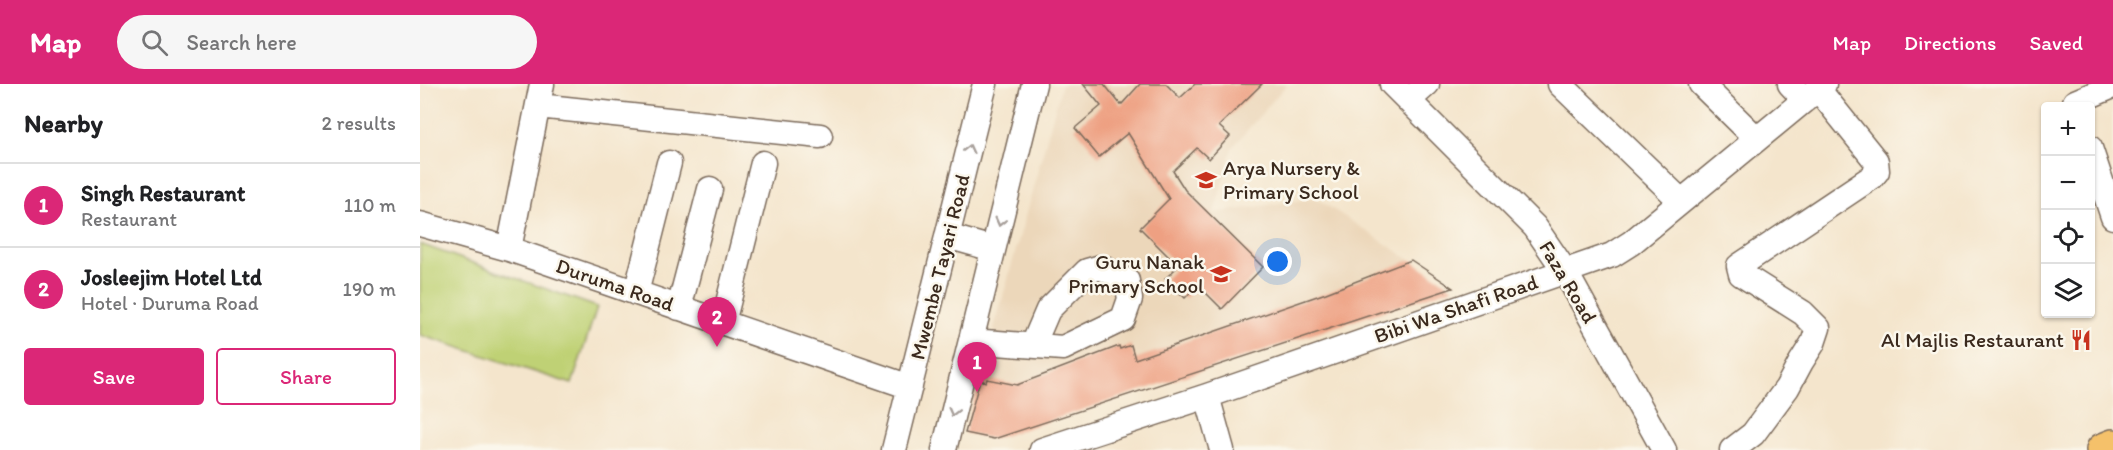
<!DOCTYPE html>
<html lang="en">
<head>
<meta charset="utf-8">
<style>
	body { margin:0; font-family:Itim,sans-serif; background:#f6f6f6; color:#202124 }
	.controls { position:absolute; right:18px; top:18px; display:grid; overflow:hidden; border-radius:6px; box-shadow:0 2px 4px #0004 }
	.controls button { width:54px; height:54px; display:grid; place-items:center; padding:0; border:0; border-bottom:2px solid #e0e0e0; background:#fff; color:#202124; font:30px sans-serif }
	.you { position:absolute; left:858px; top:178px; width:21px; height:21px; margin:-15px; border:4px solid #fff; border-radius:50%; background:#1a73e8; box-shadow:0 0 0 9px #1a73e833 }
	.badge { display:grid; place-items:center; width:39px; height:39px; border-radius:50%; background:#db2777; color:#fff; font-size:20px; font-weight:700 }
	.pin { position:absolute; translate:-50% -50px; filter:drop-shadow(0 2px 3px #0008) }
	.pin::after { content:''; position:absolute; top:32px; width:21px; height:18px; background:inherit; clip-path:polygon(0 0,100% 0,50% 100%) }
	.list { margin:0; padding:0; list-style:none }
	h2 { display:flex; justify-content:space-between; align-items:center; height:78px; margin:0; padding:0 24px; font-size:26px }
	h2 small { font-size:20px; font-weight:400; color:#757577 }
	.list li { display:grid; grid-template-columns:39px 1fr auto; gap:18px; align-items:center; box-sizing:border-box; height:84px; padding:0 24px; border-top:2px solid #e0e0e0 }
	.list b { display:block; font-size:22px; white-space:nowrap }
	.list p { margin:0; font-size:20px; white-space:nowrap; color:#757577 }
	.list em { font-size:20px; font-style:normal; color:#757577 }
	.actions { display:flex; gap:12px; padding:18px 24px }
	.actions a { flex:1; padding:14px 0; border:2px solid #db2777; border-radius:6px; text-align:center; font-size:21px; color:#db2777 }
	.actions .main { background:#db2777; color:#fff }
	.icon { flex:none; width:33px; height:33px; fill:none; stroke:currentColor; stroke-width:2; stroke-linecap:round; stroke-linejoin:round }
	.map { position:relative; flex:none; width:1693px; height:366px; overflow:hidden }
	header { display:flex; align-items:center; gap:36px; box-sizing:border-box; height:84px; padding:0 30px; background:#db2777; color:#fff }
	header strong { font-size:28px }
	nav { display:flex; gap:33px; margin-inline-start:auto; font-size:21px }
	.search { width:420px; height:54px; background:#f6f6f6; display:flex; align-items:center; gap:15px; box-sizing:border-box; padding:0 21px; border-radius:33px; color:#757577; font-size:22px }
	main { display:flex }
	aside { flex:1; background:#fff }
	.map>svg:first-child { display:block }
	.built { fill:#ecd7ba }
	.green { fill:#bfd174; stroke:#7d7e49; stroke-width:1.5 }
	.building { fill:#eea082 }
	.lines { fill:none; stroke-linecap:round; stroke-linejoin:round }
	.minor-casing { stroke:#7c6b5b; stroke-width:27 }
	.highway-casing { stroke:#7c6b5b; stroke-width:36 }
	.minor { stroke:#fff; stroke-width:24 }
	.highway { stroke:#f5c16b; stroke-width:33 }
	.oneway { stroke:#a79f9a }
	.labels { text-anchor:middle; stroke-width:5; stroke-linejoin:round; paint-order:stroke }
	.poi-label { font-size:21px; fill:#3b2a1e; stroke:#fbf7ec; text-anchor:end }
	.street-label { font-size:21px; fill:#3b2a1e; stroke:#fbf7ec }
</style>
</head>
<body>
<header>
<strong>Map</strong>
<div class="search"><svg class="icon" aria-label="search" viewBox="0 0 24 24"><circle cx="10" cy="10" r="6"/><path d="M15 15l6 6"/></svg>Search here</div>
<nav><a>Map</a><a>Directions</a><a>Saved</a></nav>
</header>
<main>
<aside>
<h2>Nearby<small>2 results</small></h2>
<ul class="list">
<li><span class="badge">1</span><div><b>Singh Restaurant</b><p>Restaurant</p></div><em>110 m</em></li>
<li><span class="badge">2</span><div><b>Josleejim Hotel Ltd</b><p>Hotel · Duruma Road</p></div><em>190 m</em></li>
</ul>
<div class="actions"><a class="main">Save</a><a>Share</a></div>
</aside>
<div class="map">
<svg width="1693" height="366" viewBox="0 0 1693 366">
	<rect width="100%" height="100%" fill="#fbf7ec"/>
	<filter id="ink" filterUnits="userSpaceOnUse"><feTurbulence type="fractalNoise" baseFrequency=".0167" numOctaves="2"/><feDisplacementMap in="SourceGraphic" scale="12" xChannelSelector="R" yChannelSelector="G"/><feConvolveMatrix kernelMatrix="1 2 1 2 8 2 1 2 1" color-interpolation-filters="sRGB"/></filter>
	<filter id="wash" filterUnits="userSpaceOnUse"><feTurbulence type="fractalNoise" baseFrequency=".008" numOctaves="4" result="noise"/><feDisplacementMap in="SourceGraphic" scale="24" xChannelSelector="R" yChannelSelector="G"/><feGaussianBlur stdDeviation="1.35" result="paint"/><feColorMatrix in="noise" values="0 0 0 0 0 0 0 0 0 0 0 0 0 0 0 0 0 1.4 0 .05"/><feComposite in="paint" operator="in"/></filter>
	<g filter="url(#wash)">
		<rect width="100%" height="100%" fill="#f4e5cc"/>
		<!-- built -->
		<path class="built" d="M 642,0 L 867,0 L 812,64 L 794,129 L 896,114 L 1033,204 L 574,355 L 545,349 Z"/>
		<!-- green -->
		<path class="green" d="M 0,160 L 177,223 L 152,300 L 0,251 Z"/>
		<g id="blocks">
			<!-- building -->
			<path class="building" d="M 663,0 L 684,0 L 701,21 L 720,0 L 746,0 L 760,14 L 775,0 L 842,0 L 799,42 L 810,52 L 789,75 L 777,64 L 753,87 L 765,106 L 843,183 L 802,225 L 778,201 L 765,214 L 745,195 L 758,182 L 720,144 L 749,115 L 708,49 L 679,73 L 655,44 L 681,22 Z
				M 991,176 L 1033,204 L 574,355 L 545,349 L 560,296 L 566,298 L 567,295 L 597,301 L 699,262 L 700,265 L 711,261 L 715,275 L 906,209 Z"/>
		</g>
	</g>
	<g filter="url(#ink)">
		<use href="#blocks" fill-opacity="0" stroke="#7c6b5b" stroke-width="1.5"/>
		<g class="lines">
			<defs>
				<path id="minor" d="M 972,0 L 1115,143 L 1145,187 L 1244,366
					M 1140,0 L 1261,117
					M 1281,0 L 1336,54
					M 1370,0 L 1385,16
					M 989,16 L 1007,0
					M 1655,18 L 1693,2
					M 118,22 L 400,52
					M 1670,64 L 1693,133
					M 0,140 L 89,165 L 490,303
					M 527,152 L 573,165
					M 89,165 L 122,0
					M 216,209 L 249,79
					M 259,224 L 290,105
					M 303,239 L 343,79
					M 551,257 L 643,264 L 703,235 L 710,215 L 707,197 L 681,183 L 667,187 L 628,226 L 613,261
					M 787,312 L 802,366
					M 474,366 L 565,0
					M 524,366 L 614,0
					M 622,366 L 787,312 L 1192,171 L 1211,159 L 1404,0
					M 1312,366 L 1333,350 L 1367,304 L 1381,278 L 1393,259 L 1398,244 L 1383,229 L 1321,190 L 1319,182 L 1452,93 L 1457,87 L 1456,77 L 1398,5"/>
				<path id="highway" d="M 1683,366 L 1693,362"/>
			</defs>
			<!-- minor casing -->
			<use href="#minor" class="minor-casing"/>
			<!-- highway casing -->
			<use href="#highway" class="highway-casing"/>
			<!-- minor -->
			<use href="#minor" class="minor"/>
			<!-- highway -->
			<use href="#highway" class="highway"/>
		</g>
		<!-- one-way arrows -->
		<defs><path id="oneway-chevron" d="M-2-3.5L2.5 0L-2 3.5" fill="none" stroke-width="1.6" stroke-linecap="round" stroke-linejoin="round" transform="scale(1.5)"/></defs>
		<g class="oneway">
			<use href="#oneway-chevron" transform="translate(549 65) rotate(-76)"/>
			<use href="#oneway-chevron" transform="translate(580 138) rotate(104)"/>
			<use href="#oneway-chevron" transform="translate(533 328) rotate(104)"/>
		</g>
	</g>
	<!-- icons -->
	<defs>
		<symbol id="school-bare" viewBox="-9 -9 18 18"><path d="M0-5L7-2L0 1L-7-2ZM-4 1L0 2.5L4 1V4Q0 6-4 4Z" fill="#c8321e" stroke="#fbf7ec" stroke-width="2.5" paint-order="stroke"/></symbol>
		<symbol id="restaurant-bare" viewBox="-9 -9 18 18"><path d="M-5-6h1v4h1v-4h1v4h1v-4h1v5L-1.5 .5V6h-2V.5L-5-1ZM5-6V6H3V1.5H1.5Q1.5-4 5-6Z" fill="#c8321e" stroke="#fbf7ec" stroke-width="2.5" paint-order="stroke"/></symbol>
	</defs>
	<g fill-rule="evenodd">
		<use href="#school-bare" x="771" y="81" width="30" height="30"/>
		<use href="#school-bare" x="786" y="175" width="30" height="30"/>
		<use href="#restaurant-bare" x="1646" y="241" width="30" height="30"/>
	</g>
	<g class="labels">
		<!-- poi labels -->
		<g class="poi-label">
			<text x="803" y="91" text-anchor="start">Arya Nursery &amp;<tspan x="803" dy="24">Primary School</tspan></text>
			<text x="784" y="185">Guru Nanak<tspan x="784" dy="24">Primary School</tspan></text>
			<text x="1644" y="263">Al Majlis Restaurant</text>
		</g>
		<!-- street labels -->
		<g class="street-label">
			<text transform="translate(520 183) rotate(-76)" y="7">Mwembe Tayari Road</text>
			<text transform="translate(1148 198) rotate(59)" y="7">Faza Road</text>
			<text transform="translate(195 201) rotate(19)" y="7">Duruma Road</text>
			<text transform="translate(1036 225) rotate(-19)" y="7">Bibi Wa Shafi Road</text>
		</g>
	</g>
</svg>
<div class="controls">
<button>+</button>
<button>−</button>
<button><svg class="icon" aria-label="locate" viewBox="0 0 24 24"><circle cx="12" cy="12" r="6"/><path d="M12 2v4M12 18v4M2 12h4M18 12h4"/></svg></button>
<button><svg class="icon" aria-label="layers" viewBox="0 0 24 24"><path d="M12 4l9 5-9 5-9-5zM3 14l9 5 9-5"/></svg></button>
</div>
<div class="you"></div>
<div class="pin badge" style="left:557px;top:308px">1</div>
<div class="pin badge" style="left:297px;top:263px">2</div>
</div>
</main>
</body>
</html>
